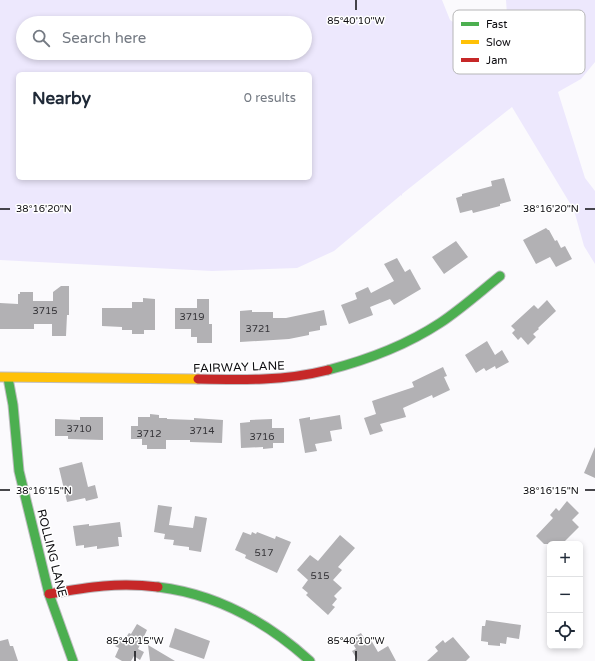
<!DOCTYPE html>
<html lang="en">
<head>
<meta charset="utf-8">
<style>
	body { margin:0; font-family:"Varela Round",sans-serif; background:#f2f2f3; color:#1f2937 }
	.controls { position:absolute; right:12px; bottom:12px; display:grid; overflow:hidden; border-radius:6px; box-shadow:0 2px 6px #0003 }
	.controls button { width:36px; height:36px; display:grid; place-items:center; padding:0; border:0; border-bottom:1px solid #e0e1e3; background:#fff; color:#1f2937; font:20px sans-serif }
	.list { margin:0; padding:0; list-style:none }
	h2 { display:flex; justify-content:space-between; align-items:center; height:52px; margin:0; padding:0 16px; font-size:17px }
	h2 small { font-size:13px; font-weight:400; color:#747a83 }
	.icon { flex:none; width:22px; height:22px; fill:none; stroke:currentColor; stroke-width:2; stroke-linecap:round; stroke-linejoin:round }
	.map { position:relative; flex:none; width:595px; height:661px; overflow:hidden }
	.search { position:absolute; background:#fff; box-shadow:0 2px 6px #0003; left:16px; top:16px; width:296px; height:44px; display:flex; align-items:center; gap:10px; box-sizing:border-box; padding:0 14px; border-radius:22px; color:#747a83; font-size:15px }
	.panel { position:absolute; background:#fff; box-shadow:0 2px 6px #0003; left:16px; top:72px; width:296px; height:108px; border-radius:6px }
	.map>svg:first-child { display:block }
	.green { fill:#ede8fd; fill-rule:evenodd }
	.building { fill:#b2b1b4 }
	.lines { fill:none; stroke-linecap:round; stroke-linejoin:round }
	.fast-casing { stroke:#bebdc0; stroke-width:11 }
	.slow-casing { stroke:#bebdc0; stroke-width:11 }
	.jam-casing { stroke:#bebdc0; stroke-width:11 }
	.fast { stroke:#4caf50; stroke-width:9 }
	.slow { stroke:#ffc107; stroke-width:9 }
	.jam { stroke:#c62828; stroke-width:9 }
	.ticks { fill:none; stroke:#0d0c10; stroke-width:1.5 }
	.labels { text-anchor:middle; stroke-width:3; stroke-linejoin:round; paint-order:stroke }
	.number-label { font-size:10px; fill:#363539 }
	.street-label { font-size:12px; fill:#0d0c10; stroke:#fff }
	.key { fill:#fff; stroke:#b6b6b7; stroke-width:1 }
	.key-label { font-size:11px; fill:#0d0c10 }
	.ticks-label { font-size:10px; text-anchor:middle; fill:#0d0c10; stroke:#fff; stroke-width:3; stroke-linejoin:round; paint-order:stroke }
</style>
</head>
<body>
<div class="map">
<svg width="595" height="661" viewBox="0 0 595 661">
	<rect width="100%" height="100%" fill="#fbfafd"/>
	<!-- green -->
	<path class="green" d="M 0,0 L 442,0 L 450,20 L 481,40 L 490,44 L 508,30 L 506,0 L 595,0 L 595,62 L 581,79 L 558,92 L 585,178 L 595,191 L 595,264 L 584,246 L 574,210 L 512,107 L 402,194 L 402,196 L 401,195 L 334,251 L 297,268 L 212,271 L 0,260 ZM 23,23 L 305,23 L 305,53 L 23,53 ZM 18,74 L 310,74 L 310,178 L 18,178 Z"/>
	<!-- building -->
	<path class="building" d="M 504,178 L 511,201 L 500,204 L 500,206 L 473,213 L 472,210 L 460,213 L 456,198 L 462,196 L 462,194 L 492,186 L 491,181 Z
		M 546,228 L 548,230 L 549,230 L 555,241 L 557,240 L 561,248 L 565,246 L 572,259 L 556,267 L 550,257 L 536,264 L 523,240 Z
		M 456,241 L 468,257 L 444,274 L 432,257 Z
		M 397,258 L 405,272 L 410,269 L 421,289 L 394,305 L 390,299 L 370,307 L 373,315 L 349,324 L 341,305 L 357,299 L 355,293 L 368,287 L 371,293 L 394,281 L 384,264 Z
		M 61,286 L 69,286 L 69,315 L 67,315 L 66,336 L 52,336 L 52,324 L 34,324 L 34,329 L 0,329 L 0,303 L 18,304 L 18,294 L 20,294 L 20,292 L 33,292 L 33,301 L 53,301 L 53,292 Z
		M 143,298 L 155,299 L 155,330 L 144,330 L 144,334 L 132,334 L 132,330 L 122,330 L 122,327 L 102,326 L 102,308 L 132,308 L 132,302 L 143,302 Z
		M 197,299 L 209,299 L 209,324 L 212,324 L 212,343 L 197,343 L 197,337 L 191,337 L 191,329 L 175,329 L 175,308 L 197,308 Z
		M 547,300 L 556,311 L 538,328 L 539,329 L 533,334 L 536,337 L 528,345 L 521,337 L 518,340 L 512,333 L 515,330 L 511,326 L 534,305 L 538,309 Z
		M 252,310 L 252,312 L 273,312 L 273,318 L 286,318 L 324,310 L 327,325 L 320,326 L 320,330 L 309,332 L 309,335 L 289,339 L 240,342 L 240,311 Z
		M 487,341 L 495,355 L 502,350 L 509,362 L 496,369 L 495,366 L 486,371 L 484,368 L 476,373 L 465,355 Z
		M 443,367 L 447,376 L 444,377 L 450,390 L 433,398 L 432,395 L 403,408 L 406,417 L 380,424 L 383,431 L 370,435 L 364,418 L 376,414 L 372,401 L 414,387 L 412,382 Z
		M 150,414 L 159,415 L 159,418 L 167,418 L 167,419 L 194,420 L 194,418 L 223,420 L 222,443 L 190,442 L 190,440 L 166,440 L 166,449 L 147,449 L 147,445 L 142,445 L 142,439 L 131,439 L 131,426 L 138,426 L 138,417 L 150,417 Z
		M 340,415 L 342,429 L 330,431 L 332,441 L 315,444 L 317,451 L 305,453 L 299,419 L 310,417 L 310,420 Z
		M 80,417 L 103,417 L 103,440 L 68,439 L 68,436 L 55,436 L 55,419 L 80,420 Z
		M 272,419 L 272,428 L 284,428 L 284,443 L 273,443 L 273,448 L 263,449 L 263,447 L 241,448 L 240,423 L 250,422 L 250,420 Z
		M 595,447 L 595,478 L 584,473 Z
		M 82,462 L 88,487 L 95,485 L 98,498 L 86,501 L 85,498 L 67,502 L 59,468 Z
		M 567,501 L 579,513 L 572,520 L 579,527 L 562,544 L 544,544 L 536,536 L 553,518 L 550,515 L 556,508 L 559,511 Z
		M 158,505 L 172,507 L 169,525 L 193,528 L 195,516 L 207,518 L 201,552 L 189,550 L 189,547 L 173,545 L 174,540 L 164,539 L 165,534 L 154,532 Z
		M 120,522 L 122,537 L 118,537 L 119,546 L 97,549 L 97,546 L 84,548 L 84,545 L 76,546 L 73,526 L 89,524 L 89,526 Z
		M 243,532 L 251,535 L 252,532 L 256,534 L 257,532 L 275,539 L 276,536 L 291,542 L 277,573 L 245,558 L 246,555 L 235,550 Z
		M 340,535 L 355,548 L 338,567 L 342,570 L 333,580 L 342,588 L 334,596 L 337,599 L 332,605 L 335,607 L 328,615 L 306,595 L 308,593 L 302,588 L 308,580 L 297,570 L 310,555 L 318,561 Z
		M 486,620 L 521,625 L 519,639 L 507,637 L 506,644 L 500,643 L 500,646 L 488,645 L 488,642 L 481,641 L 482,626 L 485,626 Z
		M 137,624 L 147,630 L 138,649 L 144,652 L 140,660 L 134,656 L 131,661 L 122,661 L 115,657 L 119,648 L 115,646 L 120,638 L 124,640 L 129,633 L 131,634 Z
		M 175,628 L 210,641 L 204,659 L 169,647 Z
		M 361,633 L 367,643 L 371,640 L 378,652 L 388,646 L 396,661 L 358,661 L 352,651 L 356,649 L 350,639 Z
		M 453,637 L 470,657 L 466,661 L 427,661 L 438,651 L 435,647 L 443,640 L 445,643 Z
		M 8,639 L 10,646 L 13,646 L 18,661 L 0,661 L 0,641 Z
		M 148,645 L 175,661 L 150,661 Z"/>
	<g class="lines">
		<defs>
			<path id="fast" d="M 328,370 C 367,360 405,346 440,323 C 461,309 480,292 500,276
				M 8,378 L 13,405 L 19,471 L 49,594 L 73,661
				M 158,587 C 216,594 268,623 310,661"/>
			<path id="slow" d="M 0,377 L 198,379"/>
			<path id="jam" d="M 198,379 C 242,380 285,381 328,370
				M 49,594 C 89,587 118,582 158,587"/>
		</defs>
		<!-- fast casing -->
		<use href="#fast" class="fast-casing"/>
		<!-- slow casing -->
		<use href="#slow" class="slow-casing"/>
		<!-- jam casing -->
		<use href="#jam" class="jam-casing"/>
		<!-- fast -->
		<use href="#fast" class="fast"/>
		<!-- slow -->
		<use href="#slow" class="slow"/>
		<!-- jam -->
		<use href="#jam" class="jam"/>
	</g>
	<!-- ticks -->
	<path class="ticks" d="M 356,0 L 356,10M 0,209 L 10,209M 585,209 L 595,209M 0,490 L 10,490M 585,490 L 595,490M 135,651 L 135,661M 356,651 L 356,661"/>
	<g class="labels">
		<!-- number labels -->
		<g class="number-label">
			<text x="45" y="314">3715</text>
			<text x="192" y="320">3719</text>
			<text x="258" y="332">3721</text>
			<text x="79" y="432">3710</text>
			<text x="202" y="434">3714</text>
			<text x="149" y="437">3712</text>
			<text x="262" y="440">3716</text>
			<text x="264" y="556">517</text>
			<text x="320" y="579">515</text>
		</g>
		<!-- street labels -->
		<g class="street-label">
			<text transform="translate(239 367) rotate(-2)" y="4">FAIRWAY LANE</text>
			<text transform="translate(52 553) rotate(76)" y="4">ROLLING LANE</text>
		</g>
	</g>
	<!-- legend -->
	<rect x="453" y="10" width="132" height="64" rx="6" class="key"/>
	<rect x="461" y="22" width="18" height="4" fill="#4caf50"/>
	<rect x="461" y="40" width="18" height="4" fill="#ffc107"/>
	<rect x="461" y="58" width="18" height="4" fill="#c62828"/>
	<g class="key-label">
		<text x="486" y="28">Fast</text>
		<text x="486" y="46">Slow</text>
		<text x="486" y="64">Jam</text>
	</g>
	<g class="ticks-label">
		<text x="356" y="24">85°40'10"W</text>
		<text x="44" y="212">38°16'20"N</text>
		<text x="551" y="212">38°16'20"N</text>
		<text x="44" y="494">38°16'15"N</text>
		<text x="551" y="494">38°16'15"N</text>
		<text x="135" y="644">85°40'15"W</text>
		<text x="356" y="644">85°40'10"W</text>
	</g>
</svg>
<div class="controls">
<button>+</button>
<button>−</button>
<button><svg class="icon" aria-label="locate" viewBox="0 0 24 24"><circle cx="12" cy="12" r="6"/><path d="M12 2v4M12 18v4M2 12h4M18 12h4"/></svg></button>
</div>
<div class="search"><svg class="icon" aria-label="search" viewBox="0 0 24 24"><circle cx="10" cy="10" r="6"/><path d="M15 15l6 6"/></svg>Search here</div>
<section class="panel">
<h2>Nearby<small>0 results</small></h2>
<ul class="list">
</ul>
</section>
</div>
</body>
</html>
